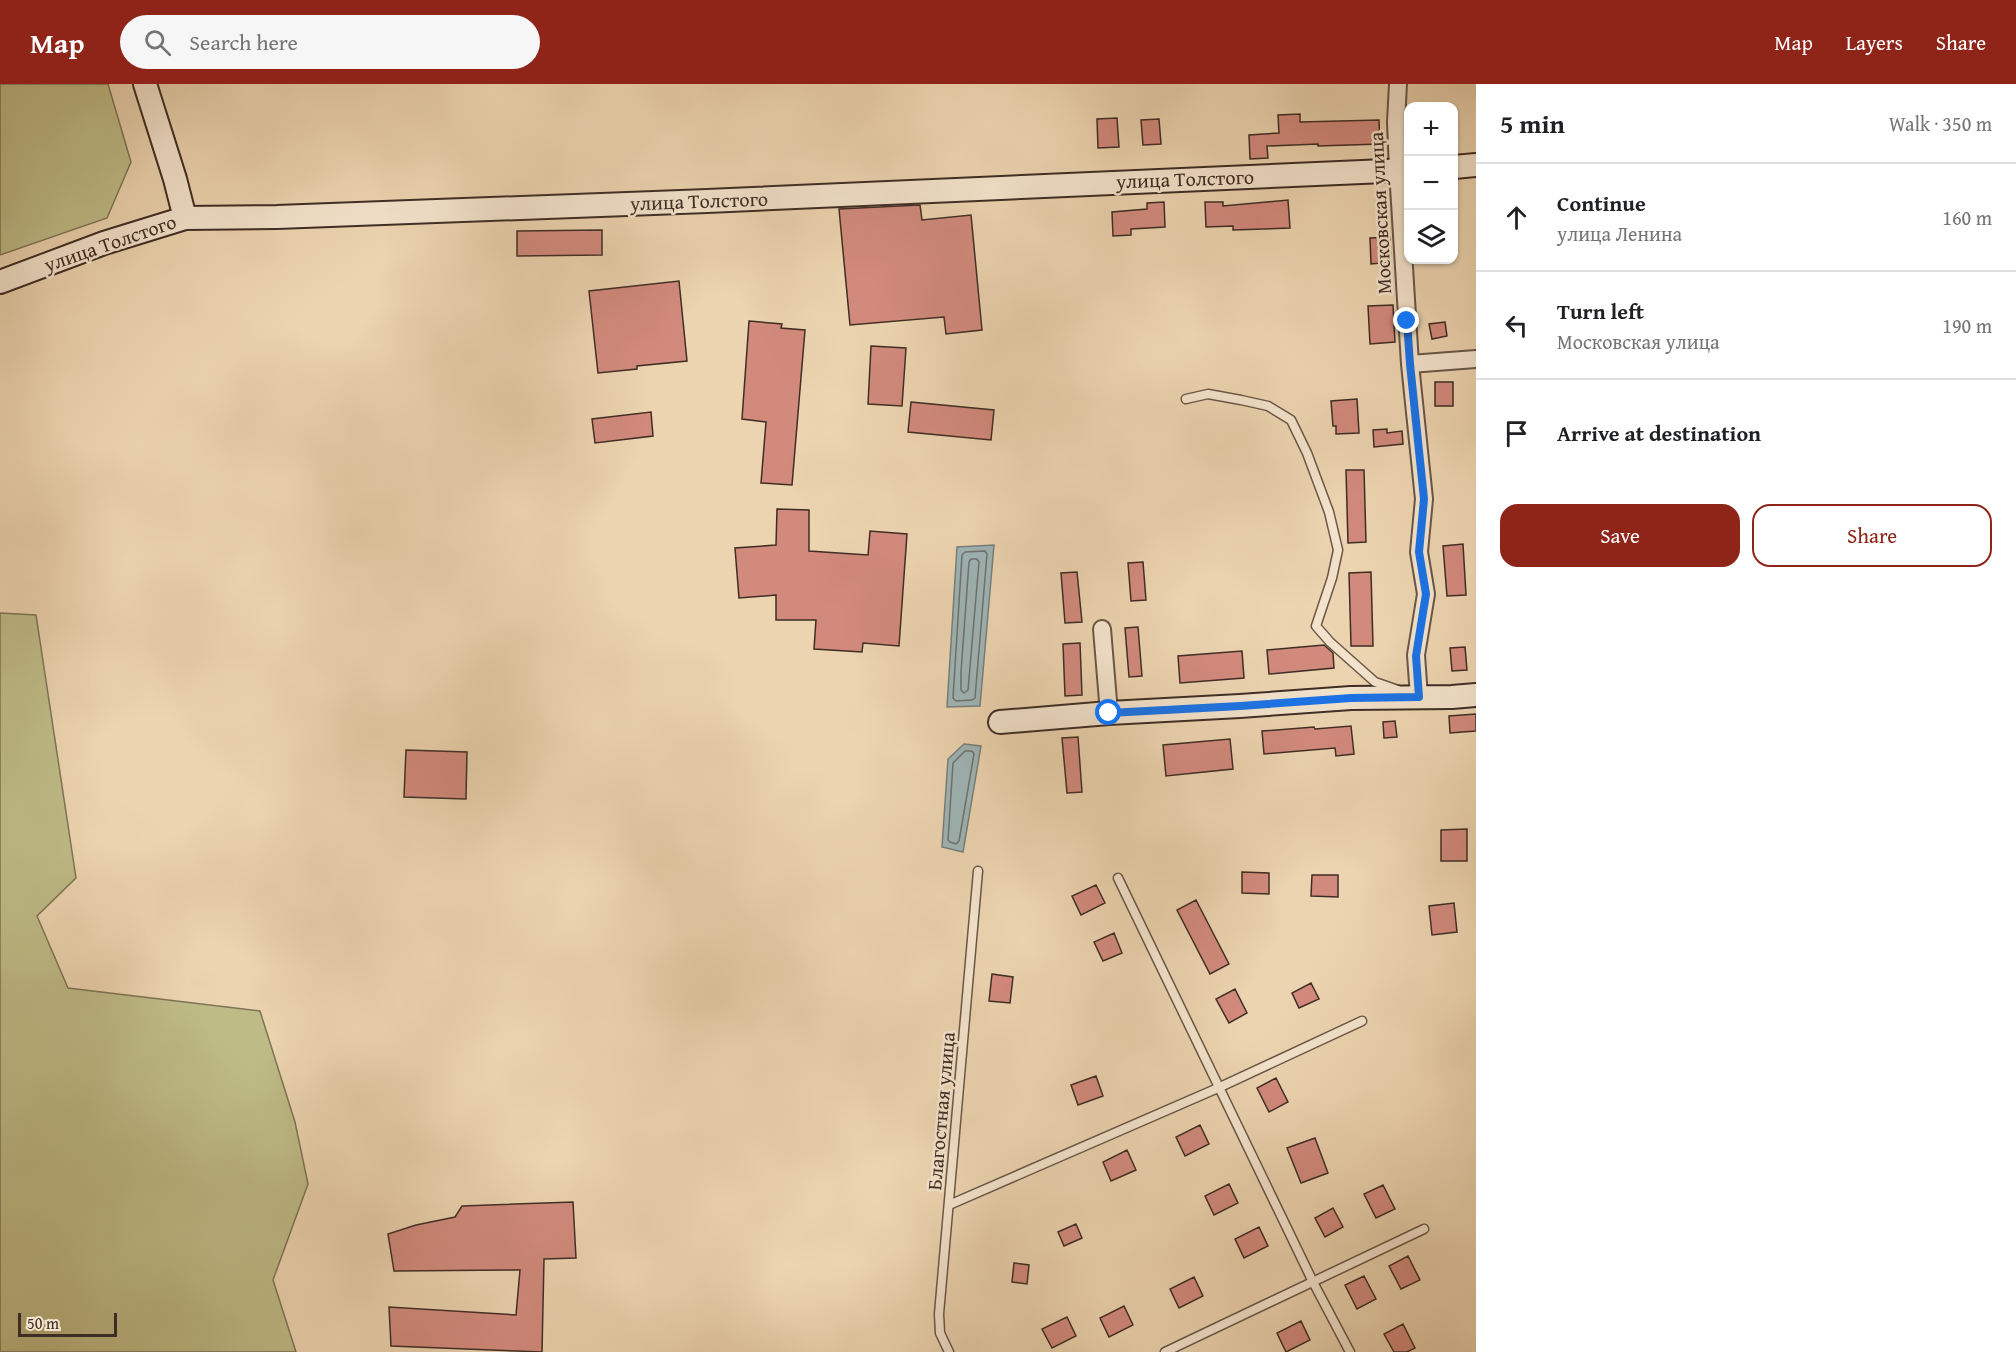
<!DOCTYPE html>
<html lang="en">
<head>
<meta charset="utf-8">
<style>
	body { margin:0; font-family:"Gentium Book Plus",serif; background:#f6f6f6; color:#202124 }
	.controls { position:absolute; right:18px; top:18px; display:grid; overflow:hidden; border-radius:12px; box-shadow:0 2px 4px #0004 }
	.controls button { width:54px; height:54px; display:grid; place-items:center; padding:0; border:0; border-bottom:2px solid #e0e0e0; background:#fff; color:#202124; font:30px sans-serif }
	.scale { position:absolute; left:18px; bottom:15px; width:99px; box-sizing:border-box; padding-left:6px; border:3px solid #3f2d25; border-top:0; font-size:16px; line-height:21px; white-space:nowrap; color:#3f2d25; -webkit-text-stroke:4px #f3e3cc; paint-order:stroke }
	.stop { position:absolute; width:18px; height:18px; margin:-14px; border:4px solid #1a73e8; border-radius:50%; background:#fff }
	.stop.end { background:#1a73e8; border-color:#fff; box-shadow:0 2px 6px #0008 }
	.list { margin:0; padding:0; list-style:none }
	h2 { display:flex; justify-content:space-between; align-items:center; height:78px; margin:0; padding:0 24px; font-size:26px }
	h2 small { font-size:20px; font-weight:400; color:#757577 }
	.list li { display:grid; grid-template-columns:39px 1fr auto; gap:18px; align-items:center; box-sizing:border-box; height:108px; padding:0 24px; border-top:2px solid #e0e0e0 }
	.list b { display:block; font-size:22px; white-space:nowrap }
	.list p { margin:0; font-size:20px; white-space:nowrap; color:#757577 }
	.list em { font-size:20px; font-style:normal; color:#757577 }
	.actions { display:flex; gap:12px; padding:18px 24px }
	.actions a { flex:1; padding:14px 0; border:2px solid #8f2418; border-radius:18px; text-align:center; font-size:21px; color:#8f2418 }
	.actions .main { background:#8f2418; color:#fff }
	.icon { flex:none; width:33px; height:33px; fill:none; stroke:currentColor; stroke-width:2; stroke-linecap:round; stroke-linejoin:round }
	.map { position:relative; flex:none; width:1476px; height:1268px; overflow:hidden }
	header { display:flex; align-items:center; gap:36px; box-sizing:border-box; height:84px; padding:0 30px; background:#8f2418; color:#fff }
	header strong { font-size:28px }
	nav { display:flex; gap:33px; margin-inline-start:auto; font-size:21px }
	.search { width:420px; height:54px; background:#f6f6f6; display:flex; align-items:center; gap:15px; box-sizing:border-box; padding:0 21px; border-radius:33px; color:#757577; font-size:22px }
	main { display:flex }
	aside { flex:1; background:#fff }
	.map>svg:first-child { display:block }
	.green { fill:#bebb87; stroke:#7e7456; stroke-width:1.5 }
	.water { fill:#9eb5b7; stroke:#787f7d; stroke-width:1.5 }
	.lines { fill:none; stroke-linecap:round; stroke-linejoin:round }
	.shore { stroke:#6e716e; stroke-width:1.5 }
	.building { fill:#d28a7d; stroke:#3f2d25; stroke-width:1.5 }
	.lane-casing { stroke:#6a5748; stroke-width:11 }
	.street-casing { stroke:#6a5748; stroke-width:20 }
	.secondary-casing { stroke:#3f2d25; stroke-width:26 }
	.lane { stroke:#f3e3cc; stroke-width:8 }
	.street { stroke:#f3e3cc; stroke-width:16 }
	.secondary { stroke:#f3e3cc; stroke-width:22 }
	.route { stroke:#1a73e8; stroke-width:8 }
	.labels { text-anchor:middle; stroke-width:5; stroke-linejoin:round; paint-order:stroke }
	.street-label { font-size:20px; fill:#3f2d25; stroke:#f3e3cc }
</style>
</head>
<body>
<header>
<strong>Map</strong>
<div class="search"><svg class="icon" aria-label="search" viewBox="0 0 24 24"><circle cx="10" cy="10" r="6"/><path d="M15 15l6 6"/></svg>Search here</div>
<nav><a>Map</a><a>Layers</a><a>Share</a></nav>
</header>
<main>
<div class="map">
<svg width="1476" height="1268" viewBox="0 0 1476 1268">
	<rect width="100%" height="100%" fill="#ecd4b0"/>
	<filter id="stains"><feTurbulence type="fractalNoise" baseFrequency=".00333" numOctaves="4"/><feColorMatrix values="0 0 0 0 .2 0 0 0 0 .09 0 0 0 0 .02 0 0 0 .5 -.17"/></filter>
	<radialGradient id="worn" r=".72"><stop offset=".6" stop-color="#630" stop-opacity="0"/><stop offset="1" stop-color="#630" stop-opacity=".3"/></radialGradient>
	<!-- green -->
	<path class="green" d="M 0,0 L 108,0 L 131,78 L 107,134 L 0,171 Z
		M 0,529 L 36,531 L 76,794 L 37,832 L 68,904 L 260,927 L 295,1038 L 308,1100 L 273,1196 L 296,1268 L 0,1268 Z"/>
	<!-- water -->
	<path class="water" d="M 994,461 L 980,622 L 947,623 L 957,463 Z
		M 964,660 L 981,662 L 963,768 L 942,763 L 948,675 Z"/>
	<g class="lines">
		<!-- shore -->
		<path class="shore" d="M 985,467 L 987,470 L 975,614 L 972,616 L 956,617 L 953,614 L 962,471 L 965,468 Z
			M 971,475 L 977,475 L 979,478 L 968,606 L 964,609 L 961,606 L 961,588 L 969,478 Z
			M 965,667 L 972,667 L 974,670 L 959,757 L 956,760 L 950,758 L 948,756 L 953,679 Z"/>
	</g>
	<!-- building -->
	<path class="building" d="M 1300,30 L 1300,38 L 1379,36 L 1380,60 L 1318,62 L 1318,60 L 1267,62 L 1268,74 L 1250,75 L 1249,51 L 1279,49 L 1278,31 Z
		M 1117,34 L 1119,63 L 1098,64 L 1097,35 Z
		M 1159,35 L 1161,60 L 1143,61 L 1141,36 Z
		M 1288,116 L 1290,144 L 1233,146 L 1233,142 L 1206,143 L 1205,118 L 1223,118 L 1223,122 Z
		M 1164,118 L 1165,143 L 1131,145 L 1131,151 L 1113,152 L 1112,128 L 1147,125 L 1147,119 Z
		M 920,121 L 922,136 L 971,131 L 982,246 L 946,250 L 944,233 L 850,241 L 839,125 Z
		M 602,146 L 602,171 L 517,172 L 517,147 Z
		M 1390,153 L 1391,178 L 1371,180 L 1370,154 Z
		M 679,197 L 687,277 L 637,282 L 637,285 L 598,289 L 589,207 Z
		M 1393,221 L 1395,258 L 1370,260 L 1368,222 Z
		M 749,237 L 782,240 L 781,244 L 805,246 L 792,401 L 761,399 L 766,338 L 742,335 Z
		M 1445,238 L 1447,252 L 1432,255 L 1429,240 Z
		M 871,262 L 906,264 L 902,322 L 868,320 Z
		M 1435,298 L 1453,298 L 1453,322 L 1435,322 Z
		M 1357,315 L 1359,349 L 1336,350 L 1336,342 L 1333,342 L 1331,317 Z
		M 911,318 L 994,326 L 991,356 L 908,348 Z
		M 651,328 L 653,352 L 595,359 L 592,335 Z
		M 1387,345 L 1387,349 L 1402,347 L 1403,360 L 1374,363 L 1373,346 Z
		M 1346,386 L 1364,386 L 1366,458 L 1348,459 Z
		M 777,425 L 809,426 L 809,467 L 868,471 L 870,447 L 907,450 L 899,562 L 863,559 L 862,568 L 814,565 L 816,536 L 776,536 L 776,511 L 739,514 L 735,464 L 776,461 Z
		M 1463,460 L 1466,511 L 1447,512 L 1443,462 Z
		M 1143,478 L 1146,516 L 1131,517 L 1128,479 Z
		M 1077,488 L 1082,538 L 1065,539 L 1061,489 Z
		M 1371,488 L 1373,562 L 1351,562 L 1349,489 Z
		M 1138,543 L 1142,592 L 1129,593 L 1125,544 Z
		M 1080,559 L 1082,611 L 1065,612 L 1063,560 Z
		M 1324,561 L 1333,569 L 1334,584 L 1269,590 L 1267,566 Z
		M 1465,563 L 1467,586 L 1452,587 L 1450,564 Z
		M 1242,567 L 1244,594 L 1180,599 L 1178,572 Z
		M 1476,630 L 1476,647 L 1450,649 L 1449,632 Z
		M 1395,637 L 1397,653 L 1384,654 L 1383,638 Z
		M 1351,642 L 1354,670 L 1336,672 L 1335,664 L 1264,670 L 1262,647 L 1314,643 L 1315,645 Z
		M 1078,653 L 1082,708 L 1067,709 L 1062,654 Z
		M 1230,655 L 1233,685 L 1166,692 L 1163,661 Z
		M 406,666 L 467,668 L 466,715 L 404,713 Z
		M 1467,745 L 1467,777 L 1441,777 L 1441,746 Z
		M 1242,788 L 1269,789 L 1269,810 L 1242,809 Z
		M 1312,791 L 1338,791 L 1338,813 L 1311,812 Z
		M 1096,801 L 1105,819 L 1081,831 L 1072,812 Z
		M 1196,816 L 1229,880 L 1210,890 L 1177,826 Z
		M 1454,819 L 1457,848 L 1432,851 L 1429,822 Z
		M 1114,849 L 1122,869 L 1103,877 L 1094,858 Z
		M 992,890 L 1013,893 L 1010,919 L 989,917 Z
		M 1311,899 L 1319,915 L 1299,924 L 1292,909 Z
		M 1235,905 L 1247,929 L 1229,939 L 1216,915 Z
		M 1096,992 L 1103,1012 L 1078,1021 L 1071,1001 Z
		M 1276,994 L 1288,1018 L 1269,1028 L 1257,1004 Z
		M 1200,1041 L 1209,1060 L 1185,1072 L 1176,1053 Z
		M 1315,1054 L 1328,1089 L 1301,1099 L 1287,1064 Z
		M 1127,1066 L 1136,1086 L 1111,1097 L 1103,1078 Z
		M 1229,1100 L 1238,1119 L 1214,1131 L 1205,1112 Z
		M 1383,1101 L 1395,1125 L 1376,1134 L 1364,1110 Z
		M 573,1118 L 576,1174 L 544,1175 L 542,1268 L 391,1262 L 389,1223 L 516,1231 L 520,1186 L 394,1187 L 388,1150 L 416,1141 L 455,1133 L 462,1122 Z
		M 1333,1124 L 1343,1143 L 1325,1153 L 1315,1134 Z
		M 1076,1140 L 1082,1154 L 1064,1162 L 1058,1148 Z
		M 1259,1143 L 1268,1162 L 1244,1174 L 1235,1155 Z
		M 1408,1172 L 1420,1196 L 1401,1205 L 1389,1182 Z
		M 1014,1179 L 1029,1181 L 1027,1200 L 1012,1198 Z
		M 1364,1192 L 1376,1215 L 1357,1225 L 1345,1201 Z
		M 1194,1193 L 1203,1212 L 1179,1224 L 1170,1205 Z
		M 1124,1222 L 1133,1241 L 1109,1253 L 1100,1234 Z
		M 1067,1233 L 1076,1252 L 1052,1264 L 1042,1245 Z
		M 1301,1237 L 1310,1256 L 1286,1268 L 1277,1249 Z
		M 1403,1240 L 1415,1264 L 1407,1268 L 1394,1268 L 1384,1250 Z"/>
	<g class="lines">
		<defs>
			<path id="lane" d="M 1186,315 L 1208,310 L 1241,316 L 1268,322 L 1291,336 L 1307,369 L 1329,428 L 1338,466 L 1332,494 L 1316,542 L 1330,558 L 1375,598 L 1398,606
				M 1118,794 L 1313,1198 L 1350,1268
				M 949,1121 L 1218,1004 L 1362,937
				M 949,1268 L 940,1249 L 939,1230 L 978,787
				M 1165,1268 L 1424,1145"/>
			<path id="street" d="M 1398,0 L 1396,38 L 1398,86 L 1410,280 L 1424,415 L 1419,468 L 1426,510 L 1416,571 L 1419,613
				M 1410,280 L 1476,275
				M 1102,545 L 1109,629"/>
			<path id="secondary" d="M 145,0 L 175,95 L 185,134
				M 1454,83 L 1476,81
				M 0,198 L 104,159 L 185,134 L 277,133 L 707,117 L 1408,86
				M 1000,638 L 1109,629 L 1240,622 L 1351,614 L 1452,613 L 1476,611"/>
		</defs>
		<!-- lane casing -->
		<use href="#lane" class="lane-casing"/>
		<!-- street casing -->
		<use href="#street" class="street-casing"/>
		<!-- secondary casing -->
		<use href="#secondary" class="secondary-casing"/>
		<!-- lane -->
		<use href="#lane" class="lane"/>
		<!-- street -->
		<use href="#street" class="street"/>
		<!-- secondary -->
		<use href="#secondary" class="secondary"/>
	</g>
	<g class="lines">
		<!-- route -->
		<path class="route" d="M 1109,629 L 1240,622 L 1351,614 L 1419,613 L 1416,572 L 1426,510 L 1419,468 L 1424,415 L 1410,280 L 1407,237"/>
	</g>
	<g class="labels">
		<!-- street labels -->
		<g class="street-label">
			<text transform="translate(1185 95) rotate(-2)" y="7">улица Толстого</text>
			<text transform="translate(699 117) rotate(-2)" y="7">улица Толстого</text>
			<text transform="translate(1380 129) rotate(-93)" y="7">Московская улица</text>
			<text transform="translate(110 159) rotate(-19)" y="7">улица Толстого</text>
			<text transform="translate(941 1027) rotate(-85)" y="7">Благостная улица</text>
		</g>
	</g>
	<rect width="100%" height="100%" filter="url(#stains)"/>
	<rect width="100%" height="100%" fill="url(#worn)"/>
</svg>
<div class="controls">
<button>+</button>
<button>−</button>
<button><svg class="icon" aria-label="layers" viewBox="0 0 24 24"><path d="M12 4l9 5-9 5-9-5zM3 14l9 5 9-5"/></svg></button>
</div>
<div class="scale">50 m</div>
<div class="stop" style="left:1109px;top:629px"></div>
<div class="stop end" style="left:1407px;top:237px"></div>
</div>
<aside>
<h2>5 min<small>Walk · 350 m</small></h2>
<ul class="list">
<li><svg class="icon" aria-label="ahead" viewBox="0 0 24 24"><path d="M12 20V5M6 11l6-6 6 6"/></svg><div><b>Continue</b><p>улица Ленина</p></div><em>160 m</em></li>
<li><svg class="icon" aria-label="left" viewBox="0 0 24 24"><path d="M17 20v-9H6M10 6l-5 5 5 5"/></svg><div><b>Turn left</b><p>Московская улица</p></div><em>190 m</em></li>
<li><svg class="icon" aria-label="arrive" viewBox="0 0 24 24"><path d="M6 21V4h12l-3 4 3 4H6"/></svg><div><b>Arrive at destination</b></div></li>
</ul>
<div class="actions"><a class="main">Save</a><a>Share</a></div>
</aside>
</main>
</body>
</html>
